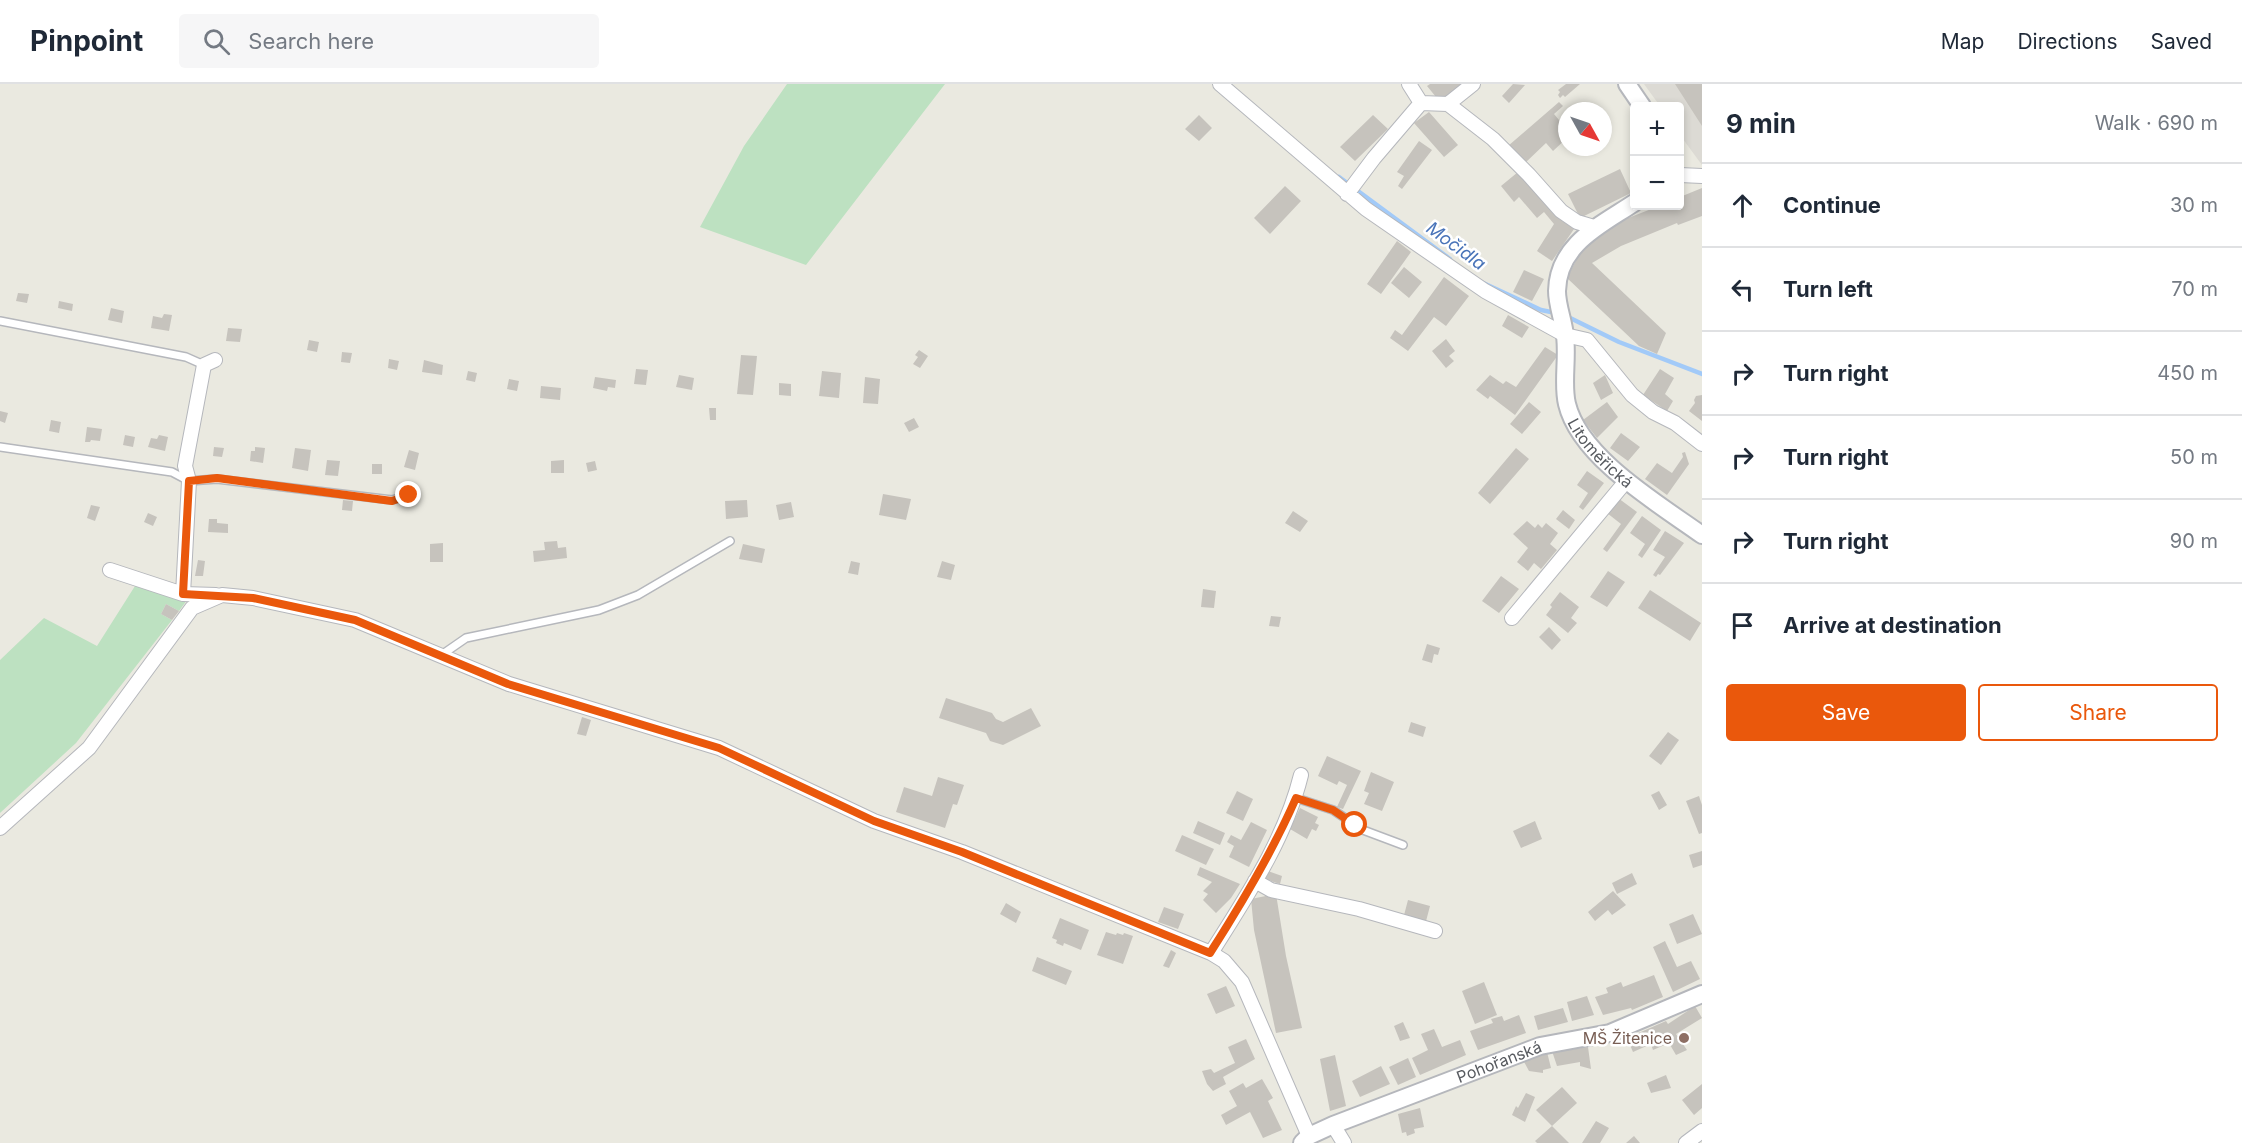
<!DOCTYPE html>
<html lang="en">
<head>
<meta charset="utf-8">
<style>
	body { margin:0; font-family:Inter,sans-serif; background:#f6f6f7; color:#1f2937 }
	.controls { position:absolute; right:18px; top:18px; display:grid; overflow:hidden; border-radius:6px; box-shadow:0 3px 9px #0003 }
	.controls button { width:54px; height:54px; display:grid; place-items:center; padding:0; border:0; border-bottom:2px solid #e0e1e3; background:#fff; color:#1f2937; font:30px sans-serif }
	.compass { position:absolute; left:1558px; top:18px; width:54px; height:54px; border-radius:50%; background:#fff; box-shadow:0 3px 9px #0003; rotate:130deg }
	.stop { position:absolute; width:18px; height:18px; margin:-14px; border:4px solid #ea580c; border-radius:50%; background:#fff }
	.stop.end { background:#ea580c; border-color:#fff; box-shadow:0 2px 6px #0008 }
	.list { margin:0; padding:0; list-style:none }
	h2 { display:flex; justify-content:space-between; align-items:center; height:78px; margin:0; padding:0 24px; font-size:26px }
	h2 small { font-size:20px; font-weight:400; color:#747a83 }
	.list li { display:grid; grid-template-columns:39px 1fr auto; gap:18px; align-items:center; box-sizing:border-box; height:84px; padding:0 24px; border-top:2px solid #e0e1e3 }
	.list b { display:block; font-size:22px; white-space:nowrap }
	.list em { font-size:20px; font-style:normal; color:#747a83 }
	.actions { display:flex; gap:12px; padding:18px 24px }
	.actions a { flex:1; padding:14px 0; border:2px solid #ea580c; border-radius:6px; text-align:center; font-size:21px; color:#ea580c }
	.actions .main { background:#ea580c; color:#fff }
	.icon { flex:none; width:33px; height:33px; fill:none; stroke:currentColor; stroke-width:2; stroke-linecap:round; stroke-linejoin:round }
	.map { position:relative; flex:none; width:1702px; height:1059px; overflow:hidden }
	header { display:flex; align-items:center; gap:36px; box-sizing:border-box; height:84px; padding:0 30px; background:#fff; border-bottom:2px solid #e0e1e3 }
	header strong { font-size:28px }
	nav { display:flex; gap:33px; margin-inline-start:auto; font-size:21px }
	.search { width:420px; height:54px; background:#f6f6f7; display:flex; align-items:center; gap:15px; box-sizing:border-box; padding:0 21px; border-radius:6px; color:#747a83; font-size:22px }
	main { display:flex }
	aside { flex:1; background:#fff }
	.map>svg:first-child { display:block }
	.industrial { fill:#dcdad4 }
	.green { fill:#bde1c1 }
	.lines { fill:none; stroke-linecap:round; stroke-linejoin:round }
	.stream { stroke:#a2caf8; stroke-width:4.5 }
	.building { fill:#c6c3bd }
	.service-casing { stroke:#b5b7bc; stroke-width:10 }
	.minor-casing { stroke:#b5b7bc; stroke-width:16 }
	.tertiary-casing { stroke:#b5b7bc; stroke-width:20 }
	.service { stroke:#fff; stroke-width:7 }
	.minor { stroke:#fff; stroke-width:14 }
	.tertiary { stroke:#fff; stroke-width:16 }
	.route { stroke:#ea580c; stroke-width:8 }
	.education-dot { fill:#8d6e63; stroke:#fff; stroke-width:2 }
	.labels { text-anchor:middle; stroke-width:5; stroke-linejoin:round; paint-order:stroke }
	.street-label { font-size:16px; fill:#585b60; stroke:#fff }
	.education-label { font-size:16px; fill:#785e54; stroke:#fff; text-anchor:end }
	.water-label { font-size:18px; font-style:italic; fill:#4873b8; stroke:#fff }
</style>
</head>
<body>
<header>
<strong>Pinpoint</strong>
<div class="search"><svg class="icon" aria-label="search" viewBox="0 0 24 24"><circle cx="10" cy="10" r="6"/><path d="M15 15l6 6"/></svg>Search here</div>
<nav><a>Map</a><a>Directions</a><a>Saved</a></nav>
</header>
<main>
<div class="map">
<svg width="1702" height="1059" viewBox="0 0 1702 1059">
	<rect width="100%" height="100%" fill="#eae9e0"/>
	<!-- industrial -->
	<path class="industrial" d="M 1644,0 L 1702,0 L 1702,81 L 1680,51 L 1680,22 L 1660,22 Z"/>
	<!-- green -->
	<path class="green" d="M 787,0 L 945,0 L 806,181 L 700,143 L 744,62 Z
		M 135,502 L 187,516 L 179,527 L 166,520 L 161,530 L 172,536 L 76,659 L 0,729 L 0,576 L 44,534 L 97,562 Z"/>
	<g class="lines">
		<!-- stream -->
		<path class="stream" d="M 1339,93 L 1450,175
			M 1481,198 L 1541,226 L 1556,229
			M 1564,231 L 1619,258 L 1702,290"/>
	</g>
	<!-- building -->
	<path class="building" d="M 1430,0 L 1463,0 L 1447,13 L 1436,13 L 1427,2 Z
		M 1513,0 L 1525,1 L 1509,19 L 1502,12 Z
		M 1566,0 L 1580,0 L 1565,13 L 1563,11 L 1560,14 L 1558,11 L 1560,8 L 1558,6 Z
		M 1675,0 L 1702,0 L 1702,42 Z
		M 1559,18 L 1563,22 L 1554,30 L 1564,42 L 1567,40 L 1567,54 L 1553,67 L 1546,59 L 1524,80 L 1508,62 Z
		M 1429,28 L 1458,61 L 1444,73 L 1414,39 Z
		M 1199,31 L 1212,44 L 1199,57 L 1185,45 Z
		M 1373,31 L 1388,45 L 1355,77 L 1340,63 Z
		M 1419,57 L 1432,66 L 1402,105 L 1398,102 L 1404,92 L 1397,88 Z
		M 1620,85 L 1631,109 L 1580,134 L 1568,110 Z
		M 1518,88 L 1558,134 L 1574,145 L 1552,177 L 1537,167 L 1554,140 L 1544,128 L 1537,134 L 1519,113 L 1514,118 L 1501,102 Z
		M 1285,102 L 1301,117 L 1270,150 L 1254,134 Z
		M 1702,104 L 1702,132 L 1678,141 L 1677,139 L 1621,162 L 1592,179 L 1666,249 L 1657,270 L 1639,262 L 1567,194 L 1586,157 L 1610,141 L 1659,122 L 1680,122 L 1680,113 Z
		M 1397,157 L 1411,168 L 1381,210 L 1367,200 Z
		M 1404,183 L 1422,198 L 1409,214 L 1391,199 Z
		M 1524,186 L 1544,195 L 1532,217 L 1513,208 Z
		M 1444,193 L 1469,212 L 1446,242 L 1434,233 L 1408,267 L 1390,254 L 1395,246 L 1402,251 Z
		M 18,209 L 29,210 L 27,219 L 16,217 Z
		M 59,217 L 73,220 L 72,227 L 58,224 Z
		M 111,224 L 124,227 L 122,239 L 108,236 Z
		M 164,230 L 172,231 L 169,247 L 151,244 L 153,232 L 162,234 Z
		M 1508,231 L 1529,243 L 1522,254 L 1502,242 Z
		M 228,244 L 242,245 L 240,258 L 226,257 Z
		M 1446,255 L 1455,267 L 1449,272 L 1454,277 L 1446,284 L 1432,267 Z
		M 309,256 L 319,258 L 317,268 L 307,266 Z
		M 1545,263 L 1558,271 L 1515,331 L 1490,312 L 1488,315 L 1476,306 L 1490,291 L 1503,300 L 1506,297 L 1516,303 Z
		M 919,266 L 928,272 L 920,284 L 913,280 L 918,273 L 915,271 Z
		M 342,268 L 352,269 L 350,279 L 341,278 Z
		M 741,271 L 757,272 L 753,311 L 737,310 Z
		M 389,275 L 399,277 L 397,286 L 388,284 Z
		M 424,276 L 443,281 L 442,291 L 422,288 Z
		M 636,285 L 648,286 L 646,301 L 634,300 Z
		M 1660,285 L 1674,294 L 1665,310 L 1673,317 L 1667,327 L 1643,311 Z
		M 468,287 L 477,289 L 475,298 L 466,296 Z
		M 822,287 L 841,289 L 839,314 L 819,312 Z
		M 679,291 L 694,294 L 692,306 L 676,303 Z
		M 1605,291 L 1613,309 L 1601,316 L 1593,299 Z
		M 595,293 L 616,296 L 615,304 L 608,303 L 607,307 L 593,304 Z
		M 865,293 L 880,295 L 878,320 L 863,319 Z
		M 509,295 L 519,297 L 517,307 L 507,305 Z
		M 779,299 L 791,300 L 791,312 L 779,311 Z
		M 541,302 L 561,304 L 560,316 L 540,314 Z
		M 1702,311 L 1702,337 L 1689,327 L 1695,319 L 1694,316 L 1696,312 Z
		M 1529,318 L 1541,328 L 1522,350 L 1510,340 Z
		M 1607,318 L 1618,333 L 1597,354 L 1583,336 Z
		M 709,324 L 716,324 L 716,336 L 710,336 Z
		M 0,327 L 8,329 L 5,339 L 0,337 Z
		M 914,334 L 919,343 L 909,348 L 904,339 Z
		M 51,336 L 61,338 L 59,349 L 49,347 Z
		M 87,343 L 102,345 L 100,357 L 91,356 L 90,358 L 85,358 Z
		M 1621,349 L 1640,363 L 1628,377 L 1610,364 Z
		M 125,351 L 135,353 L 133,363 L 123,361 Z
		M 159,351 L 168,353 L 165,367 L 148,363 L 151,354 L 157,355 Z
		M 214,363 L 224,364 L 222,373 L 213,372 Z
		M 255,363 L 265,364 L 263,379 L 250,377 L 251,367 L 255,367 Z
		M 295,364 L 311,366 L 308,387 L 292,384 Z
		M 1516,364 L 1529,375 L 1490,420 L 1478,409 Z
		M 409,366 L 419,369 L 415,386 L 404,383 Z
		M 1685,368 L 1689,380 L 1667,411 L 1645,395 L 1657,379 L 1672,389 L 1683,373 L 1682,369 Z
		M 327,376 L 340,377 L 338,392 L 325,391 Z
		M 564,376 L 564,389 L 551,389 L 551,377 Z
		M 595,377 L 597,386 L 588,388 L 586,379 Z
		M 372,380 L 382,380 L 382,390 L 372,390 Z
		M 1587,387 L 1604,399 L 1583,426 L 1579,423 L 1588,409 L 1577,401 Z
		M 883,410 L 911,415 L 906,436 L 879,431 Z
		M 1618,414 L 1637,428 L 1607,468 L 1603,465 L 1621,440 L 1607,429 Z
		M 343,416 L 353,417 L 352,427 L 342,426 Z
		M 747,416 L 748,433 L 726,435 L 725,417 Z
		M 791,418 L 794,433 L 779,436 L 776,421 Z
		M 91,421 L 100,423 L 95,437 L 87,434 Z
		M 1563,426 L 1575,436 L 1569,445 L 1556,435 Z
		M 1293,427 L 1308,437 L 1300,448 L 1285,439 Z
		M 148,429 L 157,433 L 153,442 L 144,438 Z
		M 1642,432 L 1661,446 L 1642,474 L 1638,471 L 1645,460 L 1630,449 Z
		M 209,435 L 217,435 L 217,439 L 228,440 L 228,449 L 208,448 Z
		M 1527,437 L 1535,444 L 1538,440 L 1542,444 L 1546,439 L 1558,449 L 1550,460 L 1557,466 L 1541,485 L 1534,479 L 1528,487 L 1517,478 L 1528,464 L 1513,450 Z
		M 1665,447 L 1684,459 L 1660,491 L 1658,490 L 1656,493 L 1653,491 L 1665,473 L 1653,466 Z
		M 557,457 L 558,464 L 566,463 L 567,474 L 534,478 L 533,467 L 545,466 L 544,458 Z
		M 443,459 L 443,478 L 430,478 L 430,460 Z
		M 743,460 L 765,465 L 762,479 L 739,475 Z
		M 198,476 L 205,477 L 203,492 L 195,492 Z
		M 851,477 L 860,479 L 858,491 L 848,489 Z
		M 942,477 L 955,481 L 951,496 L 937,493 Z
		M 1608,487 L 1625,498 L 1607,523 L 1590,513 Z
		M 1501,492 L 1519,505 L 1499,529 L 1482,517 Z
		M 1203,505 L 1216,507 L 1214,524 L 1201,523 Z
		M 1650,506 L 1701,539 L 1690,557 L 1638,524 Z
		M 1560,508 L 1579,523 L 1571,534 L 1577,539 L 1568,549 L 1546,531 L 1552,523 L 1550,521 Z
		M 166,520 L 179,527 L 172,536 L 161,530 Z
		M 1271,532 L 1281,533 L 1279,543 L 1269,542 Z
		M 1549,543 L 1561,556 L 1552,566 L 1539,553 Z
		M 1427,560 L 1440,564 L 1438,571 L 1434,570 L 1432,579 L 1422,576 Z
		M 946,614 L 992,629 L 996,635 L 1003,638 L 1031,624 L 1041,642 L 1003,661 L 990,657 L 986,649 L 939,634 Z
		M 582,633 L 591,636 L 586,652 L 577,650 Z
		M 1411,638 L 1426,643 L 1423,653 L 1408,648 Z
		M 1668,648 L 1679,656 L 1661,681 L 1649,672 Z
		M 1327,672 L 1361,687 L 1343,725 L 1337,723 L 1347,701 L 1339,697 L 1337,701 L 1318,692 Z
		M 1371,688 L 1394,698 L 1382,727 L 1364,720 L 1369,709 L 1364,707 Z
		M 938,693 L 964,701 L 957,721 L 953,720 L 945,744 L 896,728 L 904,703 L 932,712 Z
		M 1237,707 L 1253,715 L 1243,737 L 1226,729 Z
		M 1659,707 L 1667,721 L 1659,726 L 1651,711 Z
		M 1699,712 L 1702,721 L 1702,749 L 1699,750 L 1686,717 Z
		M 1300,724 L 1318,733 L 1315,739 L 1319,741 L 1316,747 L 1312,745 L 1307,755 L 1290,745 Z
		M 1198,737 L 1225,749 L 1220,761 L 1193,749 Z
		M 1535,737 L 1542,755 L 1521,764 L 1513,747 Z
		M 1251,738 L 1267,746 L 1249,783 L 1229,773 L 1234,762 L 1227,758 L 1231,751 L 1241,756 Z
		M 1182,751 L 1214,765 L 1206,781 L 1175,767 Z
		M 1702,767 L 1702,781 L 1693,784 L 1689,771 Z
		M 1200,783 L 1240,800 L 1231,814 L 1216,829 L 1203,816 L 1208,810 L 1203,807 L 1212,798 L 1197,791 Z
		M 1268,787 L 1282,792 L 1280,800 L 1265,795 Z
		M 1632,789 L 1637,800 L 1617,810 L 1612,799 Z
		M 1613,807 L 1626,821 L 1612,831 L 1608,826 L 1595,837 L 1588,828 Z
		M 1276,810 L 1286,872 L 1302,944 L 1276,949 L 1254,846 L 1251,815 Z
		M 1408,816 L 1430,822 L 1425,841 L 1403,835 Z
		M 1006,819 L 1021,828 L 1016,839 L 1000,830 Z
		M 1164,823 L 1184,830 L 1178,845 L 1158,838 Z
		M 1693,830 L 1702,850 L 1677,860 L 1669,840 Z
		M 1060,834 L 1089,846 L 1081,866 L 1064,859 L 1063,862 L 1056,859 L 1057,856 L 1052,854 Z
		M 1106,848 L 1116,851 L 1117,849 L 1123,851 L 1124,849 L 1133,852 L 1123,880 L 1097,871 Z
		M 1665,857 L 1677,883 L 1691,877 L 1700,895 L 1673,908 L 1653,863 Z
		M 1171,866 L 1176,869 L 1169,884 L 1163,882 Z
		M 1037,873 L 1072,887 L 1066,901 L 1032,887 Z
		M 1654,891 L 1663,913 L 1632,926 L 1631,924 L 1603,931 L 1595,913 L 1608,909 L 1606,904 L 1621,898 L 1623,903 Z
		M 1484,898 L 1497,931 L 1475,940 L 1462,907 Z
		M 1226,902 L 1235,922 L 1216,930 L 1207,910 Z
		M 1587,912 L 1594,931 L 1572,937 L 1567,918 Z
		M 1695,922 L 1702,934 L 1676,950 L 1687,966 L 1676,971 L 1669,959 L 1653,966 L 1651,960 L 1633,968 L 1627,954 L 1666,937 L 1668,940 Z
		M 1563,924 L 1568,938 L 1538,946 L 1534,932 Z
		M 1519,931 L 1526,949 L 1478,966 L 1470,947 L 1493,939 L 1491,935 L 1502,932 L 1504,937 Z
		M 1403,938 L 1410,954 L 1400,957 L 1394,942 Z
		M 1434,945 L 1442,963 L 1460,956 L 1466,971 L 1420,991 L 1412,974 L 1428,966 L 1421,950 Z
		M 1246,955 L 1255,975 L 1223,993 L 1226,1000 L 1213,1007 L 1207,1000 L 1202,987 L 1211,985 L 1214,989 L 1235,979 L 1228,963 Z
		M 1588,963 L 1591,985 L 1580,982 L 1580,978 L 1557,982 L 1552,967 L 1561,964 L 1562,967 Z
		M 1547,968 L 1551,984 L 1543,986 L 1543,989 L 1529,987 L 1523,976 Z
		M 1335,971 L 1346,1022 L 1330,1027 L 1320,975 Z
		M 1408,974 L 1416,993 L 1398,1001 L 1389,983 Z
		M 1381,982 L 1390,1000 L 1360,1013 L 1352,997 Z
		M 1666,991 L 1671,1004 L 1651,1009 L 1647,999 Z
		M 1262,995 L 1273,1014 L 1268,1017 L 1282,1046 L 1263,1054 L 1250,1028 L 1226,1041 L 1221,1031 L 1237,1022 L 1229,1007 L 1243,999 L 1246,1004 Z
		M 1702,1000 L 1702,1024 L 1694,1031 L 1682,1016 Z
		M 1562,1003 L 1577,1019 L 1552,1042 L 1536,1026 Z
		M 1526,1009 L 1535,1013 L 1525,1038 L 1512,1031 L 1516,1022 L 1518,1024 Z
		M 1420,1024 L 1424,1043 L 1414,1045 L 1415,1049 L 1407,1052 L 1406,1048 L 1402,1049 L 1398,1030 Z
		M 1596,1037 L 1609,1044 L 1600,1059 L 1582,1059 Z
		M 1552,1042 L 1569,1059 L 1537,1059 L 1535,1057 Z
		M 1634,1052 L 1640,1059 L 1626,1059 Z"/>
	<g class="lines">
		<defs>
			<path id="service" d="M 0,237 L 186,273 L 204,281
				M 0,363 L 172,388 L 189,397 L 217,395 L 392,416 L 409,411
				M 440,572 L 466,554 L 599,526 L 638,511 L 730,457
				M 1296,714 L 1333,726 L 1363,746 L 1403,761"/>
			<path id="minor" d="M 1220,0 L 1366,125 L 1485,207 L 1565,251 L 1587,256 L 1632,311 L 1653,328 L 1675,339 L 1702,360
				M 1409,0 L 1421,19 L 1448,20 L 1473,0
				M 1448,20 L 1493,55 L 1529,91 L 1561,127 L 1577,138 L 1594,143
				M 1680,91 L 1702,92
				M 1347,110 L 1374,74 L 1421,19
				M 110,486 L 183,510 L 216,511
				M 183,510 L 189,397 L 185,382 L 204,281 L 215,276
				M 1512,534 L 1627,396
				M 0,744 L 89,664 L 192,524 L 222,511 L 253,514 L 355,536 L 509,600 L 719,664 L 874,737 L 962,768 L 1211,869 L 1224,877 L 1242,898 L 1309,1052
				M 1255,797 L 1271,806 L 1359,825 L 1435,847
				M 1211,869 C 1246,813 1285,756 1301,691
				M 1333,1041 L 1344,1059
				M 1686,1059 L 1702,1047"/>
			<g id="tertiary">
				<path d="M 1627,0 L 1642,22"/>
				<path id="s1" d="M 1634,119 C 1601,141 1558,160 1557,207 C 1557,222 1564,238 1565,252 C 1568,275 1562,300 1567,320 C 1580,374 1659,420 1702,451"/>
				<path id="s2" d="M 1302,1059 L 1309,1052 L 1333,1041 L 1540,962 L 1610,949 L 1702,910"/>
			</g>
		</defs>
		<!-- service casing -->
		<use href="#service" class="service-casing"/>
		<!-- minor casing -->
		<use href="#minor" class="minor-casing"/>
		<!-- tertiary casing -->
		<use href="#tertiary" class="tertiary-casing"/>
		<!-- service -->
		<use href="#service" class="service"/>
		<!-- minor -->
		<use href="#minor" class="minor"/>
		<!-- tertiary -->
		<use href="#tertiary" class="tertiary"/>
	</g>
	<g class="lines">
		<!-- route -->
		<path class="route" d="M 409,411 L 392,417 L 217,394 L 189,397 L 183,510 L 253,514 L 355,536 L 508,600 L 719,664 L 874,737 L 962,768 L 1210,869 C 1242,819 1272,769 1296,714 L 1333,726 L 1355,741"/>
	</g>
	<!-- markers -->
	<circle class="education-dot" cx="1684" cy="954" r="6"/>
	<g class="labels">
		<!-- street labels -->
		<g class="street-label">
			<text dy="6" stroke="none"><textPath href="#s1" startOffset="297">Litoměřická</textPath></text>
			<text dy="6" stroke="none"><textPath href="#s2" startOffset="214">Pohořanská</textPath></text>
		</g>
		<!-- education labels -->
		<g class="education-label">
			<text x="1672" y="960">MŠ Žitenice</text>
		</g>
		<!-- water labels -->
		<g class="water-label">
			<text transform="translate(1456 162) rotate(36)" y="6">Močidla</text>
		</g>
	</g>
</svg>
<div class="controls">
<button>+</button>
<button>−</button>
</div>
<svg class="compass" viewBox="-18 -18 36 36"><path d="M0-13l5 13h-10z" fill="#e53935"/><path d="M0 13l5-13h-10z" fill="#747a83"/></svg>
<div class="stop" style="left:1355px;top:741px"></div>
<div class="stop end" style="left:409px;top:411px"></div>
</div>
<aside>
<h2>9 min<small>Walk · 690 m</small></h2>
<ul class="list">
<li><svg class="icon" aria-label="ahead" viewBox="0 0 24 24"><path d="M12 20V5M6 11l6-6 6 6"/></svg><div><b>Continue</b></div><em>30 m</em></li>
<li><svg class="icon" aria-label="left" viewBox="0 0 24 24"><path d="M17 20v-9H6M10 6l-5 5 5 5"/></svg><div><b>Turn left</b></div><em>70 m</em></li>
<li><svg class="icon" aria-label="right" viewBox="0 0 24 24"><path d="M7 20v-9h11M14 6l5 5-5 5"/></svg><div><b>Turn right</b></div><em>450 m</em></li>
<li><svg class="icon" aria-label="right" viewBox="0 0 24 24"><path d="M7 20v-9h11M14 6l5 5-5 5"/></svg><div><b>Turn right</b></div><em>50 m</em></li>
<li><svg class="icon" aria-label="right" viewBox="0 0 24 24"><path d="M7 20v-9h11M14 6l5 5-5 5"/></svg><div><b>Turn right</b></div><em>90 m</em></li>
<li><svg class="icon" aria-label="arrive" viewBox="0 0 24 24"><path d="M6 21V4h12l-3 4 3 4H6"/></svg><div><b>Arrive at destination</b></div></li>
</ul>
<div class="actions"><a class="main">Save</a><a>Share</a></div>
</aside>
</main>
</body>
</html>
